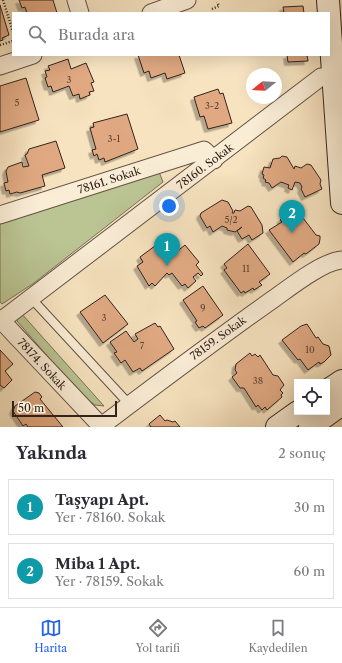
<!DOCTYPE html>
<html lang="tr">
<head>
<meta charset="utf-8">
<style>
	body { margin:0; font-family:"Libre Caslon Text",serif; background:#f7f7f7; color:#2b2b33 }
	.controls { position:absolute; right:12px; bottom:12px; display:grid; overflow:hidden; border-radius:0px; box-shadow:0 4px 16px #0002 }
	.controls button { width:36px; height:36px; display:grid; place-items:center; padding:0; border:0; border-bottom:1px solid #e1e1e2; background:#fff; color:#2b2b33; font:20px sans-serif }
	.compass { position:absolute; left:246px; top:68px; width:36px; height:36px; border-radius:50%; background:#fff; box-shadow:0 4px 16px #0002; rotate:252deg }
	.scale { position:absolute; left:12px; bottom:10px; width:105px; box-sizing:border-box; padding-left:4px; border:2px solid #33231c; border-top:0; font-size:11px; line-height:14px; white-space:nowrap; color:#33231c; -webkit-text-stroke:3px #faedd6; paint-order:stroke }
	.you { position:absolute; left:169px; top:206px; width:14px; height:14px; margin:-10px; border:3px solid #fff; border-radius:50%; background:#1a73e8; box-shadow:0 0 0 6px #1a73e833 }
	.badge { display:grid; place-items:center; width:26px; height:26px; border-radius:50%; background:#2563eb; color:#fff; font-size:13px; font-weight:700 }
	.pin { position:absolute; translate:-50% -33px; filter:drop-shadow(0 1px 2px #0008) }
	.pin::after { content:''; position:absolute; top:21px; width:14px; height:12px; background:inherit; clip-path:polygon(0 0,100% 0,50% 100%) }
	.list { margin:0; padding:0; list-style:none }
	h2 { display:flex; justify-content:space-between; align-items:center; height:52px; margin:0; padding:0 16px; font-size:17px }
	h2 small { font-size:13px; font-weight:400; color:#7c7c81 }
	.list li { display:grid; grid-template-columns:26px 1fr auto; gap:12px; align-items:center; box-sizing:border-box; height:56px; margin:0 8px 8px; padding:0 8px; border:1px solid #e1e1e2; border-radius:0px }
	.list b { display:block; font-size:15px; white-space:nowrap }
	.list p { margin:0; font-size:13px; white-space:nowrap; color:#7c7c81 }
	.list em { font-size:13px; font-style:normal; color:#7c7c81 }
	.icon { flex:none; width:22px; height:22px; fill:none; stroke:currentColor; stroke-width:2; stroke-linecap:round; stroke-linejoin:round }
	.map { position:relative; flex:none; width:342px; height:427px; overflow:hidden }
	.search { position:absolute; background:#fff; box-shadow:0 4px 16px #0002; left:12px; right:12px; top:12px; height:44px; display:flex; align-items:center; gap:10px; box-sizing:border-box; padding:0 14px; border-radius:0px; color:#7c7c81; font-size:15px }
	.sheet { height:180px; background:#fff }
	nav { display:flex; justify-content:space-around; align-items:center; box-sizing:border-box; height:56px; border-top:1px solid #e1e1e2; background:#fff; font-size:11px; color:#7c7c81 }
	nav a { display:grid; justify-items:center; gap:2px }
	nav .on { color:#2563eb }
	.map>svg:first-child { display:block }
	.green { fill:#bbc493; stroke:#777458 }
	.building { fill:#e0a982; stroke:#33231c; filter:url(#shadow) }
	.lines { fill:none; stroke-linecap:round; stroke-linejoin:round }
	.lane-casing { stroke:#645345; stroke-width:10 }
	.street-casing { stroke:#645345; stroke-width:19 }
	.secondary-casing { stroke:#33231c; stroke-width:24 }
	.path { stroke:#33231c; stroke-width:2.5; stroke-dasharray:1 2; stroke-linecap:butt }
	.lane { stroke:#faedd6; stroke-width:8 }
	.street { stroke:#faedd6; stroke-width:17 }
	.secondary { stroke:#faedd6; stroke-width:22 }
	.labels { text-anchor:middle; stroke-width:3; stroke-linejoin:round; paint-order:stroke }
	.number-label { font-size:9px; fill:#5e4436 }
	.street-label { font-size:11px; fill:#33231c; stroke:#faedd6 }
</style>
</head>
<body>
<div class="map">
<svg width="342" height="427" viewBox="0 0 342 427">
	<defs>
		<filter id="shadow"><feDropShadow dx="-3.5" dy="3.5" stdDeviation="0" flood-color="#0004"/></filter>
	</defs>
	<rect width="100%" height="100%" fill="#f7e3c0"/>
	<filter id="stains"><feTurbulence type="fractalNoise" baseFrequency=".005" numOctaves="4"/><feColorMatrix values="0 0 0 0 .2 0 0 0 0 .09 0 0 0 0 .02 0 0 0 .5 -.17"/></filter>
	<radialGradient id="worn" r=".72"><stop offset=".6" stop-color="#630" stop-opacity="0"/><stop offset="1" stop-color="#630" stop-opacity=".3"/></radialGradient>
	<!-- green -->
	<path class="green" d="M 159,172 L 163,182 L 34,283 L 2,304 L 0,302 L 0,224 Z
		M 21,313 L 104,406 L 95,405 L 81,395 L 17,321 L 17,315 Z"/>
	<!-- building -->
	<path class="building" d="M 19,0 L 53,0 L 57,13 L 27,13 L 25,7 L 22,8 Z
		M 0,5 L 9,35 L 2,38 L 3,40 L 0,41 Z
		M 303,6 L 304,13 L 284,13 L 283,7 Z
		M 138,55 L 179,55 L 185,73 L 167,79 L 165,73 L 151,78 L 149,71 L 144,73 Z
		M 287,55 L 307,55 L 308,61 L 288,62 Z
		M 68,59 L 71,69 L 86,63 L 94,82 L 91,83 L 94,91 L 89,92 L 90,95 L 80,99 L 79,94 L 73,96 L 69,86 L 53,92 L 51,86 L 48,87 L 45,78 L 47,77 L 45,71 L 50,70 L 48,66 Z
		M 26,78 L 39,120 L 0,132 L 0,86 Z
		M 218,89 L 220,94 L 223,93 L 232,123 L 208,129 L 204,116 L 200,117 L 194,97 Z
		M 127,114 L 138,149 L 105,162 L 104,158 L 99,160 L 97,154 L 94,156 L 92,150 L 96,149 L 90,128 L 94,127 L 93,123 Z
		M 56,141 L 65,168 L 42,175 L 45,186 L 20,193 L 17,192 L 10,194 L 9,190 L 6,191 L 4,183 L 8,182 L 6,171 L 8,167 L 22,162 L 23,167 L 29,166 L 25,155 L 27,154 L 29,149 Z
		M 282,156 L 287,157 L 294,169 L 295,166 L 301,168 L 307,164 L 311,165 L 321,180 L 320,184 L 322,189 L 305,197 L 301,189 L 302,187 L 300,183 L 295,182 L 292,190 L 288,188 L 289,185 L 281,182 L 272,188 L 269,183 L 265,182 L 266,180 L 263,178 L 264,175 L 262,174 L 264,167 L 270,168 L 273,159 L 280,158 Z
		M 222,200 L 228,202 L 233,211 L 232,213 L 234,213 L 235,210 L 240,211 L 248,206 L 251,207 L 262,225 L 263,233 L 252,240 L 249,235 L 242,239 L 237,231 L 242,227 L 235,232 L 227,230 L 227,228 L 222,226 L 213,232 L 210,226 L 207,228 L 200,216 L 201,213 Z
		M 295,208 L 299,209 L 300,214 L 316,235 L 320,236 L 320,239 L 319,244 L 306,254 L 304,253 L 293,262 L 269,230 L 282,222 L 280,220 Z
		M 159,243 L 168,254 L 173,250 L 175,253 L 185,245 L 199,262 L 196,265 L 203,274 L 201,276 L 198,273 L 193,277 L 196,281 L 188,288 L 185,284 L 182,286 L 172,273 L 169,275 L 167,273 L 155,286 L 152,283 L 149,286 L 137,266 L 143,262 L 140,257 Z
		M 248,244 L 270,274 L 259,282 L 262,285 L 254,290 L 253,288 L 245,293 L 244,291 L 241,293 L 224,270 L 227,268 L 224,264 Z
		M 203,286 L 223,315 L 205,328 L 203,326 L 199,328 L 195,322 L 197,321 L 183,300 Z
		M 105,295 L 128,324 L 103,343 L 80,312 Z
		M 155,323 L 158,327 L 160,326 L 174,349 L 142,371 L 140,368 L 133,372 L 125,360 L 121,363 L 114,353 L 117,352 L 110,342 L 126,331 L 134,342 L 138,339 L 135,334 Z
		M 307,324 L 316,338 L 318,337 L 323,344 L 329,346 L 331,355 L 324,362 L 320,364 L 319,362 L 308,370 L 300,359 L 298,360 L 282,340 L 301,326 Z
		M 0,350 L 13,364 L 5,371 L 12,380 L 4,388 L 0,385 Z
		M 250,353 L 252,356 L 255,354 L 258,357 L 260,355 L 273,375 L 278,376 L 284,385 L 280,390 L 283,393 L 281,395 L 282,397 L 267,410 L 265,407 L 262,410 L 258,405 L 256,407 L 244,388 L 240,388 L 232,377 L 237,373 L 235,370 L 236,364 Z
		M 35,392 L 39,393 L 42,397 L 40,399 L 63,427 L 28,427 L 26,424 L 23,426 L 13,411 L 15,406 Z
		M 160,415 L 165,421 L 167,420 L 173,422 L 175,421 L 180,427 L 151,427 L 149,424 Z"/>
	<g class="lines">
		<defs>
			<path id="lane" d="M 31,298 L 129,404"/>
			<path id="street" d="M 76,0 L 80,13
				M 151,13 L 187,0
				M 0,66 L 33,55
				M 0,215 L 204,150 L 214,160
				M 0,319 L 101,426
				M 2,320 L 321,77 L 333,76
				M 100,427 C 157,384 214,341 272,300 C 289,288 323,261 342,260"/>
			<path id="secondary" d="M 328,0 L 342,203
				M 327,391 L 342,381
				M 277,427 L 298,412
				M 310,427 L 342,404"/>
		</defs>
		<!-- lane casing -->
		<use href="#lane" class="lane-casing"/>
		<!-- street casing -->
		<use href="#street" class="street-casing"/>
		<!-- secondary casing -->
		<use href="#secondary" class="secondary-casing"/>
		<!-- path -->
		<path class="path" d="M 3,0 L 13,32
			M 212,9 L 219,6 L 217,2
			M 0,45 L 13,41"/>
		<!-- lane -->
		<use href="#lane" class="lane"/>
		<!-- street -->
		<use href="#street" class="street"/>
		<!-- secondary -->
		<use href="#secondary" class="secondary"/>
	</g>
	<g class="labels">
		<!-- number labels -->
		<g class="number-label">
			<text x="69" y="83">3</text>
			<text x="17" y="106">5</text>
			<text x="212" y="109">3-2</text>
			<text x="114" y="142">3-1</text>
			<text x="231" y="223">5/2</text>
			<text x="246" y="272">11</text>
			<text x="203" y="311">9</text>
			<text x="104" y="321">3</text>
			<text x="142" y="349">7</text>
			<text x="310" y="353">10</text>
			<text x="258" y="384">38</text>
		</g>
		<!-- street labels -->
		<g class="street-label">
			<text transform="translate(205 166) rotate(-37)" y="4">78160. Sokak</text>
			<text transform="translate(109 180) rotate(-18)" y="4">78161. Sokak</text>
			<text transform="translate(218 338) rotate(-36)" y="4">78159. Sokak</text>
			<text transform="translate(42 364) rotate(47)" y="4">78174. Sokak</text>
		</g>
	</g>
	<rect width="100%" height="100%" filter="url(#stains)"/>
	<rect width="100%" height="100%" fill="url(#worn)"/>
</svg>
<div class="controls">
<button><svg class="icon" aria-label="locate" viewBox="0 0 24 24"><circle cx="12" cy="12" r="6"/><path d="M12 2v4M12 18v4M2 12h4M18 12h4"/></svg></button>
</div>
<svg class="compass" viewBox="-18 -18 36 36"><path d="M0-13l5 13h-10z" fill="#e53935"/><path d="M0 13l5-13h-10z" fill="#7c7c81"/></svg>
<div class="scale">50 m</div>
<div class="you"></div>
<div class="pin badge" style="left:167px;top:266px;background:#0f9aa8">1</div>
<div class="pin badge" style="left:292px;top:233px;background:#0f9aa8">2</div>
<div class="search"><svg class="icon" aria-label="search" viewBox="0 0 24 24"><circle cx="10" cy="10" r="6"/><path d="M15 15l6 6"/></svg>Burada ara</div>
</div>
<section class="sheet">
<h2>Yakında<small>2 sonuç</small></h2>
<ul class="list">
<li><span class="badge" style="background:#0f9aa8">1</span><div><b>Taşyapı Apt.</b><p>Yer · 78160. Sokak</p></div><em>30 m</em></li>
<li><span class="badge" style="background:#0f9aa8">2</span><div><b>Miba 1 Apt.</b><p>Yer · 78159. Sokak</p></div><em>60 m</em></li>
</ul>
</section>
<nav>
<a class="on"><svg class="icon" aria-label="map" viewBox="0 0 24 24"><path d="M3 6l6-2 6 2 6-2v14l-6 2-6-2-6 2zM9 4v14M15 6v14"/></svg>Harita</a>
<a><svg class="icon" aria-label="directions" viewBox="0 0 24 24"><path d="M12 3l9 9-9 9-9-9zM9 14v-3h6M13 9l2 2-2 2"/></svg>Yol tarifi</a>
<a><svg class="icon" aria-label="saved" viewBox="0 0 24 24"><path d="M7 4h10v16l-5-4-5 4z"/></svg>Kaydedilen</a>
</nav>
</body>
</html>
